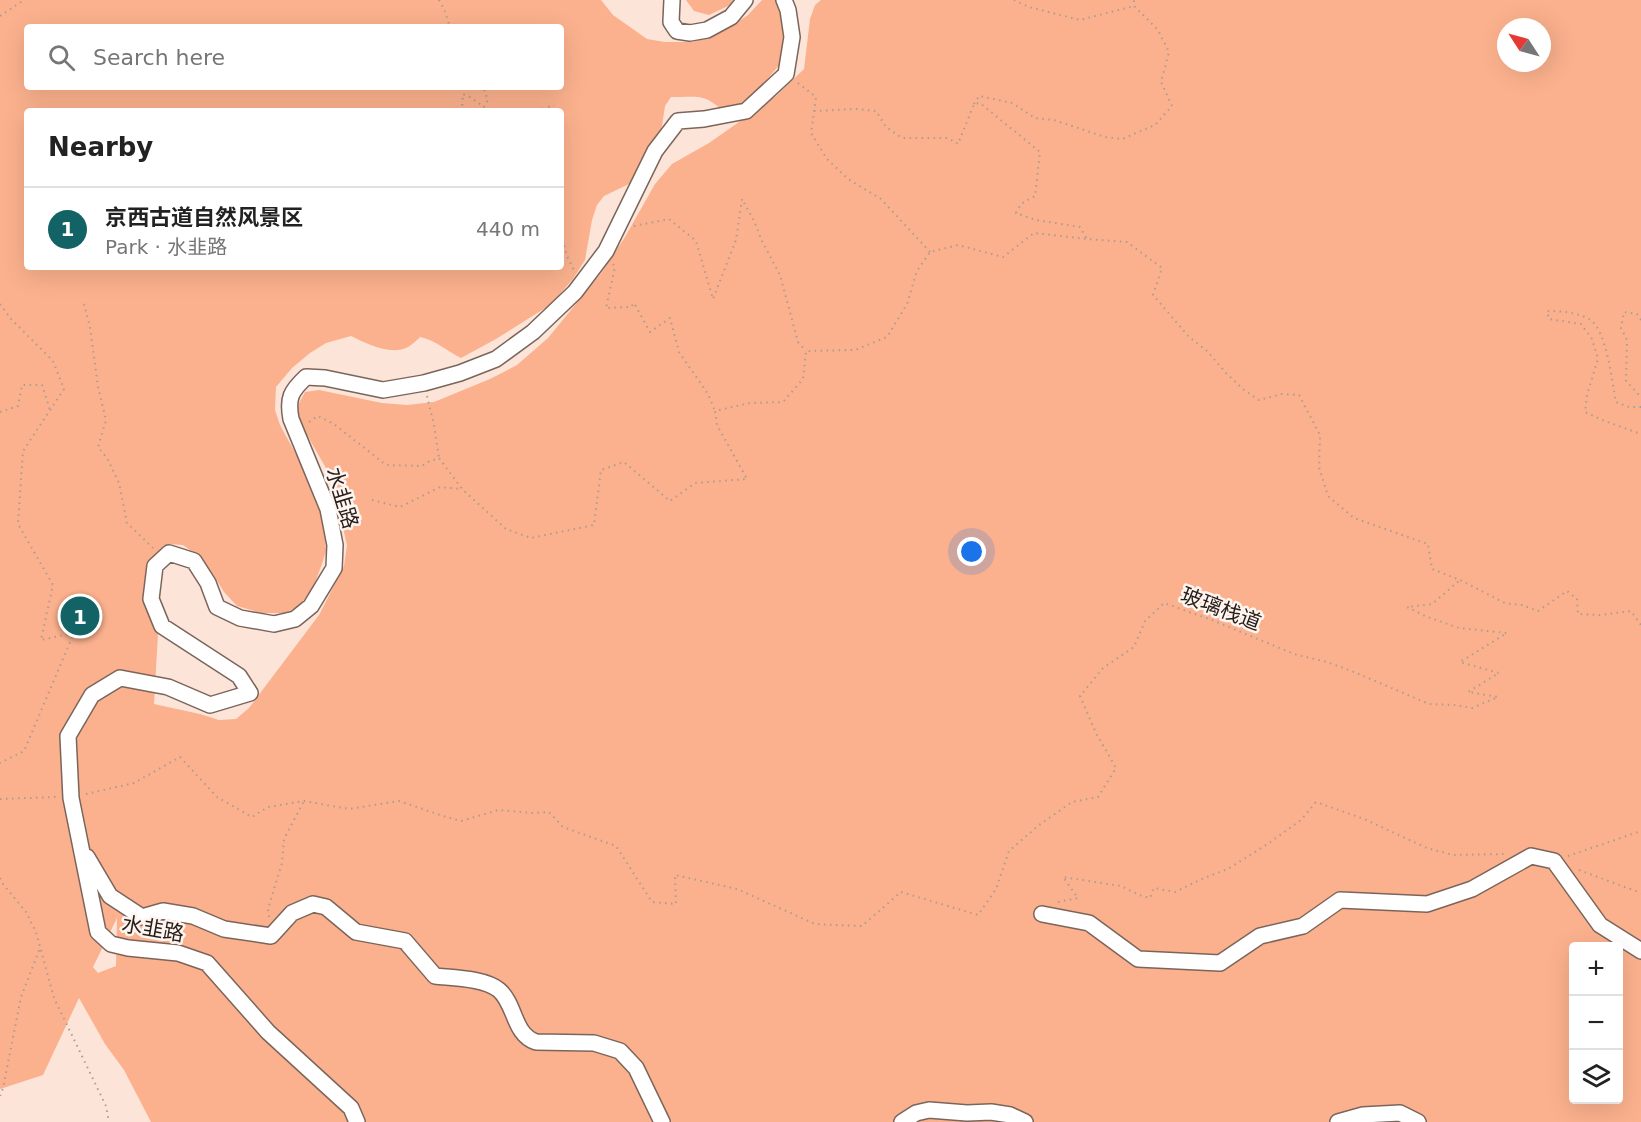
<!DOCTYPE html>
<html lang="en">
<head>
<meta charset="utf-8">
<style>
	body { margin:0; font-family:"DejaVu Sans","Noto Sans SC",sans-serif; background:#f2f2f2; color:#222 }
	.controls { position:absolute; right:18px; bottom:18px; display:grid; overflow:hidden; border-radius:6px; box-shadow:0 6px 24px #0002 }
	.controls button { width:54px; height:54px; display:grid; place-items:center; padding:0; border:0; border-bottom:2px solid #e0e0e0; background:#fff; color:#222; font:30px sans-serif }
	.compass { position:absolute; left:1497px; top:18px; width:54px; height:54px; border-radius:50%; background:#fff; box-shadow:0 6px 24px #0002; rotate:306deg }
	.you { position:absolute; left:972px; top:552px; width:21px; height:21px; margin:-15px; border:4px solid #fff; border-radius:50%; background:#1a73e8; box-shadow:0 0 0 9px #1a73e833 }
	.badge { display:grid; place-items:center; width:39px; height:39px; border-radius:50%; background:#136366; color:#fff; font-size:20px; font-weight:700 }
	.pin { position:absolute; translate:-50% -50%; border:3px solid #fff; box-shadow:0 2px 6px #0006 }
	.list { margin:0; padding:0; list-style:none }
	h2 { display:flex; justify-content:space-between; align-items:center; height:78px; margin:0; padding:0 24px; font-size:26px }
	h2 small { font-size:20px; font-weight:400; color:#767676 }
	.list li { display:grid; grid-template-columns:39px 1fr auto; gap:18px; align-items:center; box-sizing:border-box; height:84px; padding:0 24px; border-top:2px solid #e0e0e0 }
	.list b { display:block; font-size:22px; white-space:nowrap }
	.list p { margin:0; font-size:20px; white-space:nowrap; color:#767676 }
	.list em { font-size:20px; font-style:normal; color:#767676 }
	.icon { flex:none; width:33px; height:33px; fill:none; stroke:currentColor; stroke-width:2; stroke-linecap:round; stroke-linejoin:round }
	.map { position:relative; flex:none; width:1641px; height:1122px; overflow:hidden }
	.search { position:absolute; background:#fff; box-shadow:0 6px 24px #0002; left:24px; top:24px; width:540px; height:66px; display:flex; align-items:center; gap:15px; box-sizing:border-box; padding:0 21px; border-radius:6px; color:#767676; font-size:22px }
	.panel { position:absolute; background:#fff; box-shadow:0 6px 24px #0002; left:24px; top:108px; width:540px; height:162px; border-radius:6px }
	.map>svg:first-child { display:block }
	.green { fill:#fbb18d; fill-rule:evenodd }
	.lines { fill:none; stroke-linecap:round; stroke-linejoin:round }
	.minor-casing { stroke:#7b655b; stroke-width:18 }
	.path { stroke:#ae9b92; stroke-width:2; stroke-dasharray:1.5 4.5; stroke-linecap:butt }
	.minor { stroke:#fff; stroke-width:15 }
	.labels { text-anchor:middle; stroke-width:5; stroke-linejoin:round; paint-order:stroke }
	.street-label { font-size:21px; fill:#271e1a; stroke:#fff5f0 }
</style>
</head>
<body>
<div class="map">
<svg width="1641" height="1122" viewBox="0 0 1641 1122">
	<rect width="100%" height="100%" fill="#fde4d8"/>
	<!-- green -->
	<path class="green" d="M 0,0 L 601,0 L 613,15 L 647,39 L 665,42 L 693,42 L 727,29 L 748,15 L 762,0 L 778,0 L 783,36 L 781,63 L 739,113 L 727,115 C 705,93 701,97 671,97 L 665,106 L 662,126 L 657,140 L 629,184 L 604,196 L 597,205 L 592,220 L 585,260 L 573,279 L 550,305 L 496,339 L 461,358 C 447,351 435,340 420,337 C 417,340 413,344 408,347 C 391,356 367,344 351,336 L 326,343 L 310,353 L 292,368 L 276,387 L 275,410 L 280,425 L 311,482 L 322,509 L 325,534 L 326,551 L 322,564 L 313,588 L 299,606 L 285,613 L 261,613 L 237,606 L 224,592 L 214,576 L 201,558 L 183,545 L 169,544 L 163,546 L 154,704 L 200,714 L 219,720 L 236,719 L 249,708 L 319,615 L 344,566 L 347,545 L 331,477 L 298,419 L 297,407 L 305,392 L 319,390 L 382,403 L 407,405 L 434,402 L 490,379 L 517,365 L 548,338 L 602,272 L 625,237 L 655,184 L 672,164 L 709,143 L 776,96 L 804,69 L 810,19 L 815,5 L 821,0 L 1641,0 L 1641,1122 L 151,1122 L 124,1070 L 105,1044 L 79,998 L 43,1075 L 0,1089 ZM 27,27 L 561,27 L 561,87 L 27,87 ZM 1506,27 L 1542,27 L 1542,63 L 1506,63 ZM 27,111 L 561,111 L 561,267 L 27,267 ZM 117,918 L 116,966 L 98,973 L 93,967 ZM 1574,946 L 1618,946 L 1618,1100 L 1574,1100 Z
		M 686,0 L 733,0 L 730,5 L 709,15 L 694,11 Z"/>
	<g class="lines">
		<defs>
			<path id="minor" d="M 672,0 L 671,22 L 677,31 L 690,33 L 707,30 L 731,17 L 745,0
				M 87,857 L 110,896 L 142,917 L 163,911 L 193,916 L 224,929 L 271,936 L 292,913 L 313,904 L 326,907 L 356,932 L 405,941 L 435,976 C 453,978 484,978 499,990 C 516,1005 513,1034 536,1042 L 594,1043 L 620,1051 L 636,1068 L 662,1122
				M 1042,914 L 1089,923 L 1138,959 L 1220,963 L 1260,936 L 1303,926 L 1340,900 L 1427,904 L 1472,889 L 1531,856 L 1554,861 L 1600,925 L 1641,951
				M 357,1122 L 351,1108 L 268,1032 L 207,963 L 178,953 L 128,948 L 111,944 L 98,932 L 71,798 L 68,736 L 92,695 L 120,678 L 168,687 L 210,705 L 250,693 L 239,676 L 162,626 L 151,599 L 155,566 L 169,553 L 194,561 L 208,583 L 217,607 L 240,618 L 274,624 L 295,619 L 311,606 L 334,568 L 335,545 L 328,509 L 291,419 C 287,398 291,391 306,377 L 325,378 L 383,390 L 424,383 L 460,373 L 496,359 L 533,332 L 575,292 L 606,251 L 655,151 L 678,121 L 704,119 L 746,111 L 786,74 L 792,37 L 788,10 L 784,0
				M 902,1122 L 916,1113 L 929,1110 L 967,1113 L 991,1112 L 1010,1115 L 1025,1122
				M 1338,1122 L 1363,1115 L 1400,1113 L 1418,1122"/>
		</defs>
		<!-- minor casing -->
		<use href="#minor" class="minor-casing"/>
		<!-- path -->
		<path class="path" d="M 439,0 L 444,9 L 450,27
			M 1014,0 L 1029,7 L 1080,20 L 1134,6
			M 0,16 L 24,0
			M 798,83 L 816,97 L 811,133 L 827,159 L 848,179 L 881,199 L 930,252
			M 974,104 L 979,96 L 1012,103 L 1035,118 L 1054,120 L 1105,137 L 1122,139 L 1155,125 L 1172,106 L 1161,82 L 1169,52 L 1158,30 L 1134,6 L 1134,0
			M 464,111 L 462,107 L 463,94 L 472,98 L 484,107 L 488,100 L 483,87
			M 537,111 L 554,105
			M 552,111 L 554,105
			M 814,111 L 856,109 L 876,111 L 886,127 L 902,138 L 948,138 L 958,144 L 974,104 L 980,103 L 1040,152 L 1035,196 L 1021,204 L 1016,213 L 1036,220 L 1080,227 L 1087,239 L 1127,242 L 1162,268 L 1153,295 L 1189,337 L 1207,351 L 1226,373 L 1244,390 L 1259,400 L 1282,394 L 1299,395 L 1320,435 L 1319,467 L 1328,496 L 1354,518 L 1428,544 L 1432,569 L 1460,580 L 1505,603 L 1522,605 L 1538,611 L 1567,591 L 1577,599 L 1578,614 L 1600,615 L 1631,611 L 1641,625
			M 634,226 L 669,219 L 696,241 L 713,299 L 736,240 L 742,199 L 754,221 L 762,241 L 780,275 L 798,342 L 806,351
			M 561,234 L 567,256 L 574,270
			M 613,264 L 615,267 L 606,308 L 631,307 L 634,303 L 650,332 L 670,318 L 679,352 L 708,394 L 715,411
			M 0,304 L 11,319 L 53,361 L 64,389 L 23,451 L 18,524 L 53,585 L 41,640 L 74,633 L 24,751 L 0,763
			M 84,304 L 90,327 L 98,387 L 106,420 L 98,447 L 107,458 L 119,483 L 127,523 L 153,548
			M 1641,320 L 1637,314 L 1624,312 L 1621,328 L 1627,340 L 1626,381 L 1641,397
			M 427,396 L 434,425 L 439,458
			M 1641,407 L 1629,407 L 1616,402 C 1612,383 1607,329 1589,319 C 1576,312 1561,311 1547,311 L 1549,319 L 1581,324 L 1592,339 L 1598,359 L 1587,395 L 1585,412 L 1602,420 L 1641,434
			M 0,412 L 18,406 L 22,385 L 42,385 L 50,410
			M 309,422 L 318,416 L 334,424 L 386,465 L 422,466 L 428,462 L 439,458 L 462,489 L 506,529 L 531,538 L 594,525 L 601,470 L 624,462 L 670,501 L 695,483 L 747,479 L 717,425 L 715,411 L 750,403 L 783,402 L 803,379 L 806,351 L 855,350 L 887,337 L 907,304 L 917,271 L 930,252 L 958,245 L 1003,257 L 1034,233 L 1087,239
			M 372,500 L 400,507 L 440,487 L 462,489
			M 86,794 L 134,783 L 180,757 L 217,797 L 252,817 L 268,807 L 304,801 L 349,809 L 399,801 L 443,816 L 461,821 L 498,810 L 532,813 L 549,812 L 563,827 L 616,846 L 652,902 L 676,904 L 675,875 L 737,889 L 815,924 L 862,926 L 901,892 L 978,915 L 996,889 L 1009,851 L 1039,825 L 1072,802 L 1098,797 L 1116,768 L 1096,733 L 1080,696 L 1103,668 L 1134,647 L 1145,621 L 1164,603 L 1212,620 L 1294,654 L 1327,662 L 1354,672 L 1429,704 L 1455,705 L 1472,708 L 1498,697 L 1468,692 L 1499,673 L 1460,662 L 1507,633 L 1459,628 L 1425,616 L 1407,607 L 1432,604 L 1460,580
			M 0,799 L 57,797
			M 1568,856 L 1641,831
			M 1579,870 L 1641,893
			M 0,878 L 3,884 L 26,912 L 36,932 L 54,998 L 106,1106 L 109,1122
			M 1058,902 L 1078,898 L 1063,877 L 1121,886 L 1139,895 L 1150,898 L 1154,888 L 1175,892 L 1204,878 L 1228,869 L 1269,843 L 1301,820 L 1316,802 L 1364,819 L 1427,848 L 1453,855 L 1504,854
			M 269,917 L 268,909 L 282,863 L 284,839 L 304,801
			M 0,1096 L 3,1088 L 21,997 L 40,948"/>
		<!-- minor -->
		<use href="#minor" class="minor"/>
	</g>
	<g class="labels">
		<!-- street labels -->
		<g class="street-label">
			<text transform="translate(342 498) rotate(73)" y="7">水韭路</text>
			<text transform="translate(1221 609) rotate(21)" y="7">玻璃栈道</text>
			<text transform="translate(153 929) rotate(10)" y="7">水韭路</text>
		</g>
	</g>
</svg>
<div class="controls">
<button>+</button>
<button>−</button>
<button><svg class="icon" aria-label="layers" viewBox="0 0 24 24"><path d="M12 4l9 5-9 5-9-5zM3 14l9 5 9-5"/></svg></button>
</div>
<svg class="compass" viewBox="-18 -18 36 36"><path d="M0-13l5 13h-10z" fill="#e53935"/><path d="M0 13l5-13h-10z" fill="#767676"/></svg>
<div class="you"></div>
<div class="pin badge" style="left:80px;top:616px">1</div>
<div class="search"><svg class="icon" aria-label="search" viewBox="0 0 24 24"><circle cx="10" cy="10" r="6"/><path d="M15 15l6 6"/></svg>Search here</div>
<section class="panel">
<h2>Nearby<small></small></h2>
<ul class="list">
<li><span class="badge">1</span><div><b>京西古道自然风景区</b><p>Park · 水韭路</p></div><em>440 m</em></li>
</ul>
</section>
</div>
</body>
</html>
